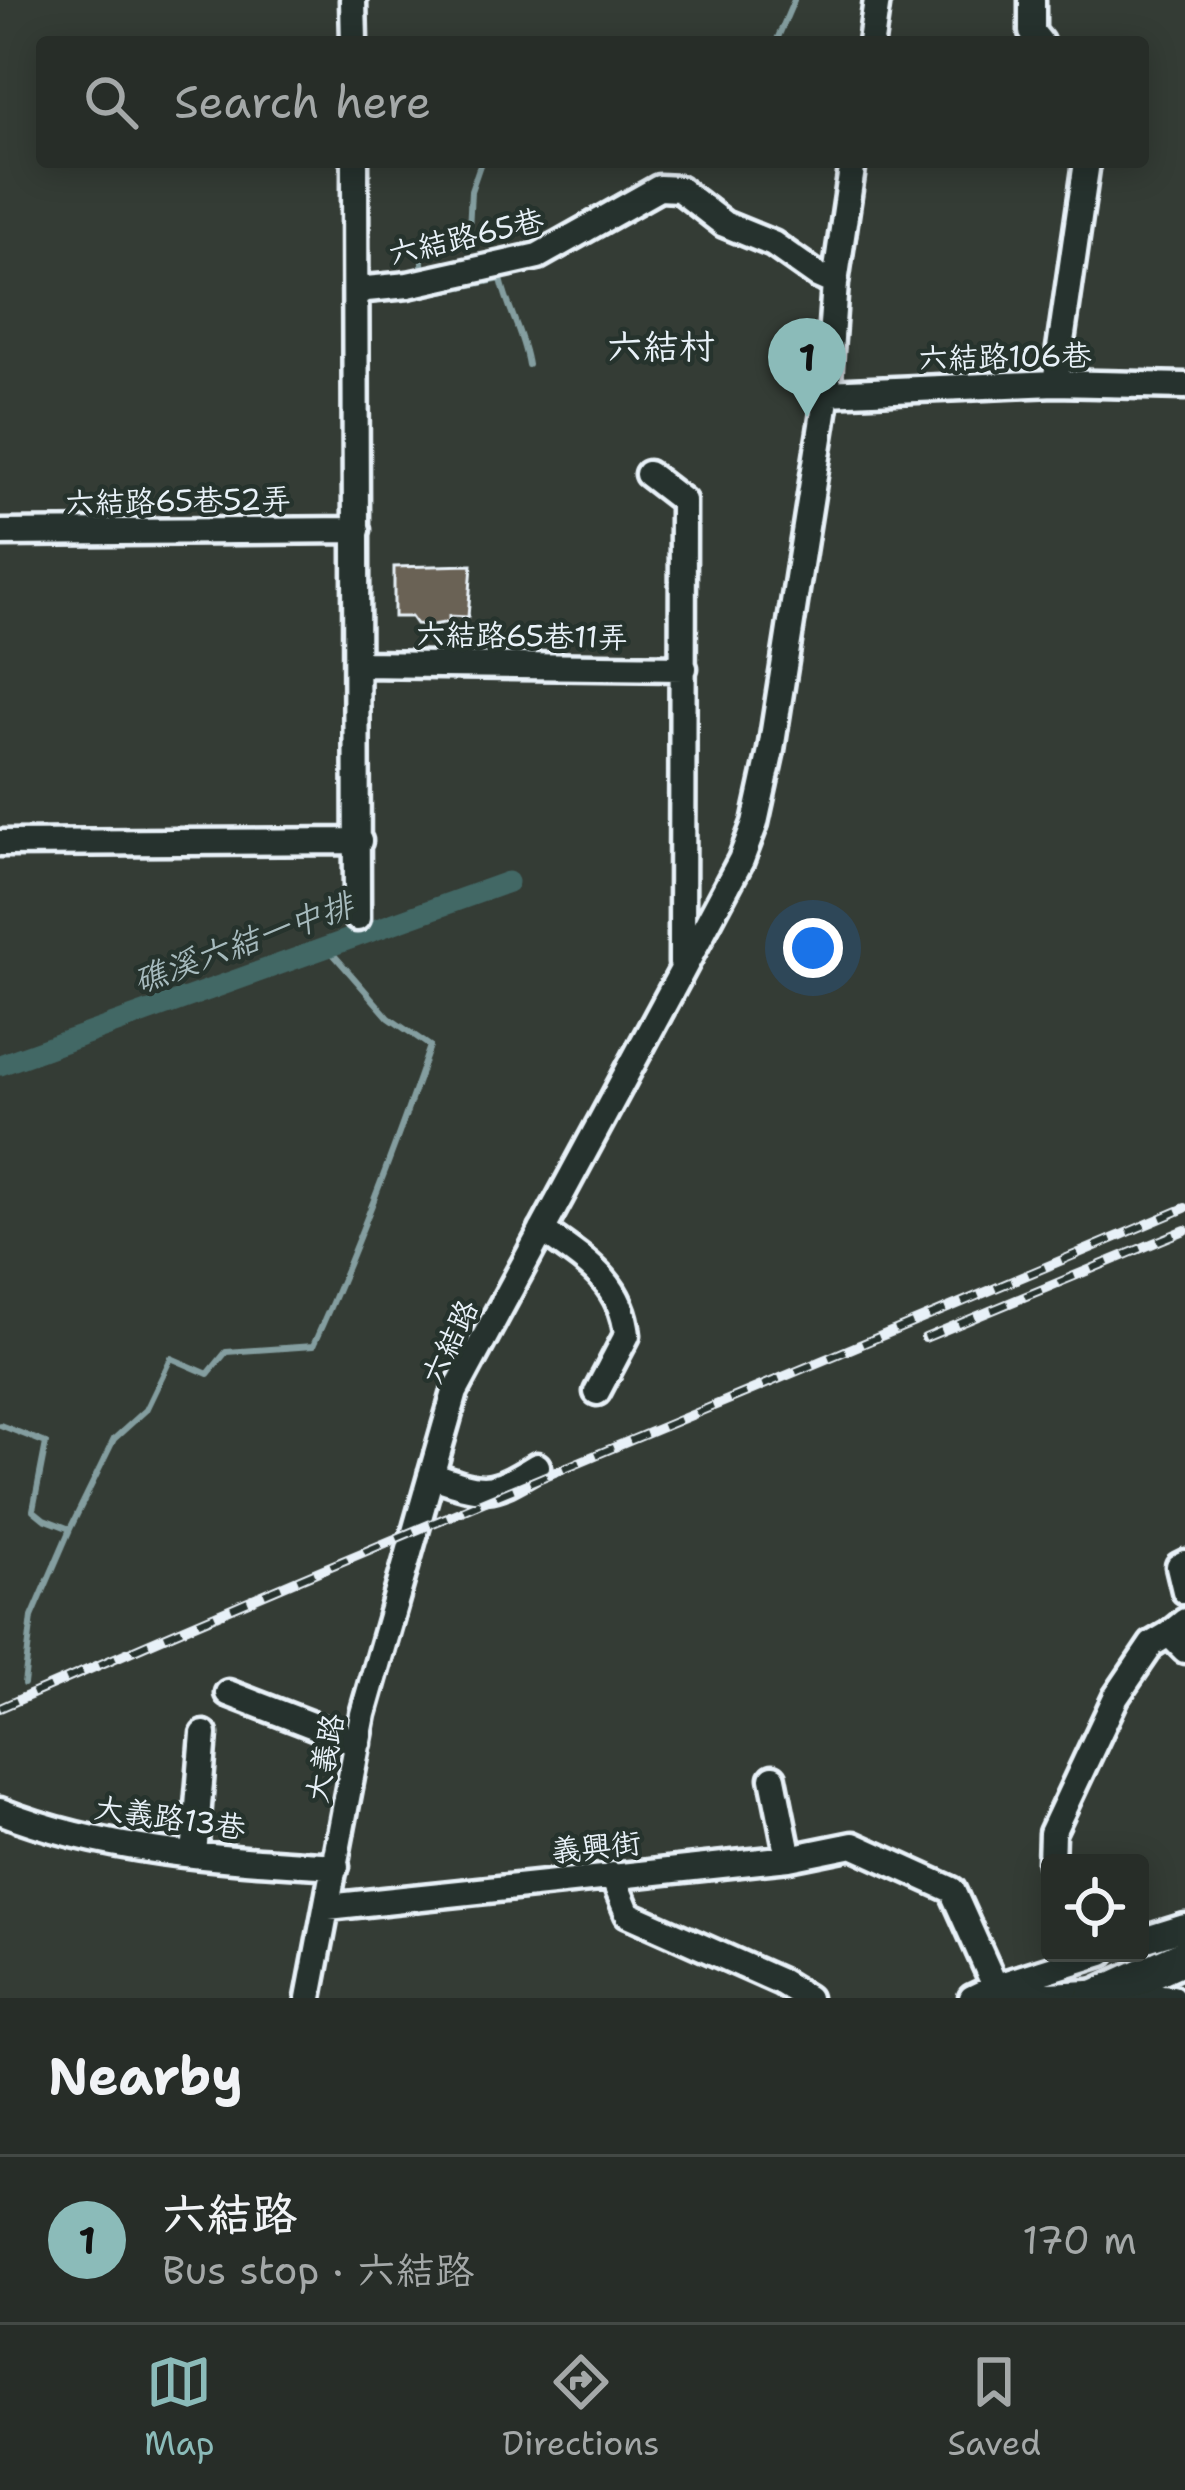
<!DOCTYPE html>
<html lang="en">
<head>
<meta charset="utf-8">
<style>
	body { margin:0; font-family:"Shantell Sans","LXGW WenKai TC",sans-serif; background:#333934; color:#f1f3f6 }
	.controls { position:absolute; right:36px; bottom:36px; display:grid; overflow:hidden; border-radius:12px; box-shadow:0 6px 30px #0003 }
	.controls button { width:108px; height:108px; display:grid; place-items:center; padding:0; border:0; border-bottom:3px solid #434945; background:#272d28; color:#f1f3f6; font:60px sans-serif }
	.you { position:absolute; left:813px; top:948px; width:42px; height:42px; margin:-30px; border:9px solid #fff; border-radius:50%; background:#1a73e8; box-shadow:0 0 0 18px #1a73e833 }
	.badge { display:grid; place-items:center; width:78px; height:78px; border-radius:50%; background:#8bbbb9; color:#111; font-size:39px; font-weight:700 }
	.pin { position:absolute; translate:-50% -99px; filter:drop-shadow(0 3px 6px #0008) }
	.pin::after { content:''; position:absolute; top:63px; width:42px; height:36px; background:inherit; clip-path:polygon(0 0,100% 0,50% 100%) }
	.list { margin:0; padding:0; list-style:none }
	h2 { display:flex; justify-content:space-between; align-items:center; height:156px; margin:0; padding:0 48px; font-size:51px }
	h2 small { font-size:39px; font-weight:400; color:#a4a8a8 }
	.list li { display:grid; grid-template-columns:78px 1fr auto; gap:36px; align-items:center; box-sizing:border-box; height:168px; padding:0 48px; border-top:3px solid #434945 }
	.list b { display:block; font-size:45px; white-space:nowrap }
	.list p { margin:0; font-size:39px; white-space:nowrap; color:#a4a8a8 }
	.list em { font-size:39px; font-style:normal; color:#a4a8a8 }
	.icon { flex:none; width:66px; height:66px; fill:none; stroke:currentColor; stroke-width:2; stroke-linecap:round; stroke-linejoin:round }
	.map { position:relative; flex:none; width:1185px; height:1998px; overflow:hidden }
	.search { position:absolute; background:#272d28; box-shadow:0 6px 30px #0003; left:36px; right:36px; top:36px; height:132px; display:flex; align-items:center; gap:30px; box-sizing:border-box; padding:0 42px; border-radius:12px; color:#a4a8a8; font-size:45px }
	.sheet { height:324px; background:#272d28 }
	nav { display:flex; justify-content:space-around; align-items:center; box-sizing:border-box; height:168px; border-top:3px solid #434945; background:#272d28; font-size:33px; color:#a4a8a8 }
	nav a { display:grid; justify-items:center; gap:6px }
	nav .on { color:#8bbbb9 }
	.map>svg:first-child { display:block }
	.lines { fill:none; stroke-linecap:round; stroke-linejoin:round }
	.stream { stroke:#849ea0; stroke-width:6 }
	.canal { stroke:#426765; stroke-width:21 }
	.building { fill:#6b6255; stroke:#e8f1f8; stroke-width:3 }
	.minor-casing { stroke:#e8f1f8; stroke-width:33 }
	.major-casing { stroke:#e8f1f8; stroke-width:42 }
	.minor { stroke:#26332d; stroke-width:24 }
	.major { stroke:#26332d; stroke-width:33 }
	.rail-casing { stroke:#e8f1f8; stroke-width:10 }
	.rail { stroke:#26332d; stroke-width:6; stroke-dasharray:18; stroke-linecap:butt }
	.labels { text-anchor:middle; stroke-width:9; stroke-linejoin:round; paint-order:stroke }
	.street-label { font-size:30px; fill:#e8f1f8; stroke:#26332d }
	.water-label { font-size:33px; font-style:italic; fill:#a6babd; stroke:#26332d }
	.quarter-label { font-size:36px; fill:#e8f1f8; stroke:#26332d }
</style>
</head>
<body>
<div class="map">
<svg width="1185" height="1998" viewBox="0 0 1185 1998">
	<rect width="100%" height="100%" fill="#343c35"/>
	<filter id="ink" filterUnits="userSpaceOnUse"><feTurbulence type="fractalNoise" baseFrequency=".00833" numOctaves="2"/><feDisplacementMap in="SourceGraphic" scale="24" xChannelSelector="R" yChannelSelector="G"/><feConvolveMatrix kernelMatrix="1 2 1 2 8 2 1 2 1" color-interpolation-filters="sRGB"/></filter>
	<g filter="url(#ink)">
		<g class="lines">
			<!-- stream -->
			<path class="stream" d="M 776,42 L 794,0
				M 422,272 L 422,249 L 469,230 L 471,191 L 481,162
				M 425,288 L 432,293 L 501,279 C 508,310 523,333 528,365
				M 0,1425 L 46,1443 L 33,1510 L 44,1519 L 70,1529
				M 24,1684 L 32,1617 L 70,1529 L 114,1439 L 146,1410 L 171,1358 L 208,1374 L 226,1352 L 313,1346 C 357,1248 395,1148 430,1046 L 389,1018 L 327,947"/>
			<!-- canal -->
			<path class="canal" d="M 0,1065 L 508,882"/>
		</g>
		<!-- building -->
		<path class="building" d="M 472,565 L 468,617 L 449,616 L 449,622 L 433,625 L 416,624 L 411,617 L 394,617 L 394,567 Z"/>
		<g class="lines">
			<defs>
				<path id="minor" d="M 353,0 L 354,42
					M 1032,0 L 1032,32 L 1040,42
					M 871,42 L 877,0
					M 355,162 L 357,918
					M 356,290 L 408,285 L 538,256 L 659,188 L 679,189 L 724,224 L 773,244 L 817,275 L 835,283
					M 1055,383 L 1087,162
					M 827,393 L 1055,383 L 1185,386
					M 648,474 L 683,501 L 682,963
					M 0,533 L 357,530
					M 359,664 L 684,668
					M 0,843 L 359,841
					M 542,1230 C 583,1260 622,1281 627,1335 L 597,1392
					M 431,1475 C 485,1494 488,1496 537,1466
					M 1185,1563 L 1179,1566 L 1185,1591
					M 1185,1621 L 1169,1634 L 1185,1650
					M 228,1693 L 358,1743
					M 0,1811 C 106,1853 223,1859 336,1866
					M 194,1855 L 204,1734
					M 789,1858 L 853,1845 L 952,1890 L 1000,1997
					M 1051,1863 L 1052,1833 L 1116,1697 L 1152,1644 L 1169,1634
					M 612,1875 L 628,1914 L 781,1982 L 807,1998
					M 328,1907 L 789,1858 L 773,1778
					M 1140,1941 L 1185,1927
					M 309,1998 L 363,1714 L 455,1392 L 682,971 L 741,860 L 755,823 L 771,750 L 827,393 L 835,283 L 853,162
					M 972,1998 L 997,1986 L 1102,1953
					M 989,1998 L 1109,1992 L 1172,1998"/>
				<path id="major" d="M 1093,1998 L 1185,1956"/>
			</defs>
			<!-- minor casing -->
			<use href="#minor" class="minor-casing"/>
			<!-- major casing -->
			<use href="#major" class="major-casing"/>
			<!-- minor -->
			<use href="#minor" class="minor"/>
			<!-- major -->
			<use href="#major" class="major"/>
			<defs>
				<path id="rail" d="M 925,1338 L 1185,1230
					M 0,1708 C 393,1536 791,1376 1185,1208"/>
			</defs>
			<!-- rail casing -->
			<use href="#rail" class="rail-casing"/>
			<!-- rail -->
			<use href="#rail" class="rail"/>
		</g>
	</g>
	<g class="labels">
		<!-- street labels -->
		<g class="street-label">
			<text transform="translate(466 237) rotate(-13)" y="10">六結路65巷</text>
			<text transform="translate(1005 357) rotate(-1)" y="10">六結路106巷</text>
			<text transform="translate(178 501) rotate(-1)" y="10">六結路65巷52弄</text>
			<text transform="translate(522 636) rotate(1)" y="10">六結路65巷11弄</text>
			<text transform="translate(450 1342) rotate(-64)" y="10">六結路</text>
			<text transform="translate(325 1758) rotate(-79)" y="10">大義路</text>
			<text transform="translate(170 1818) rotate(8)" y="10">大義路13巷</text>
			<text transform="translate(596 1847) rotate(-6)" y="10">義興街</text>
		</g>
		<!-- water labels -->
		<g class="water-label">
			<text transform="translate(243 942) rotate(-20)" y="12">礁溪六結一中排</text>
		</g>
		<!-- quarter labels -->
		<g class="quarter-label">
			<text x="661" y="359">六結村</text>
		</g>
	</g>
</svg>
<div class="controls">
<button><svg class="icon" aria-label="locate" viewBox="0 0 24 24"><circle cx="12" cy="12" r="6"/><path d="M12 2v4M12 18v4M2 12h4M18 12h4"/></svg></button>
</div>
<div class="you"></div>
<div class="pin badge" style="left:807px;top:417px">1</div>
<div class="search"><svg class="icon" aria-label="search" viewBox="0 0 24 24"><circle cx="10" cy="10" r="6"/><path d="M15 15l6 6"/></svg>Search here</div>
</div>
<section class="sheet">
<h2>Nearby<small></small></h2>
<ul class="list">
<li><span class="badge">1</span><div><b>六結路</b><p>Bus stop · 六結路</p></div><em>170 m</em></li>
</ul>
</section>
<nav>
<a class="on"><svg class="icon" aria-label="map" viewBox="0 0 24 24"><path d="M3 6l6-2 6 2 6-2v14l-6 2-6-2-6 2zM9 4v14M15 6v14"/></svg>Map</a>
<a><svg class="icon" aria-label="directions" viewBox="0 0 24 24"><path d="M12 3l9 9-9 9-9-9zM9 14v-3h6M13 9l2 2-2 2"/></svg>Directions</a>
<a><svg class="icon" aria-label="saved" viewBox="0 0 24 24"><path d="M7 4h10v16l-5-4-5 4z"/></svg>Saved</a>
</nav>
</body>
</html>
